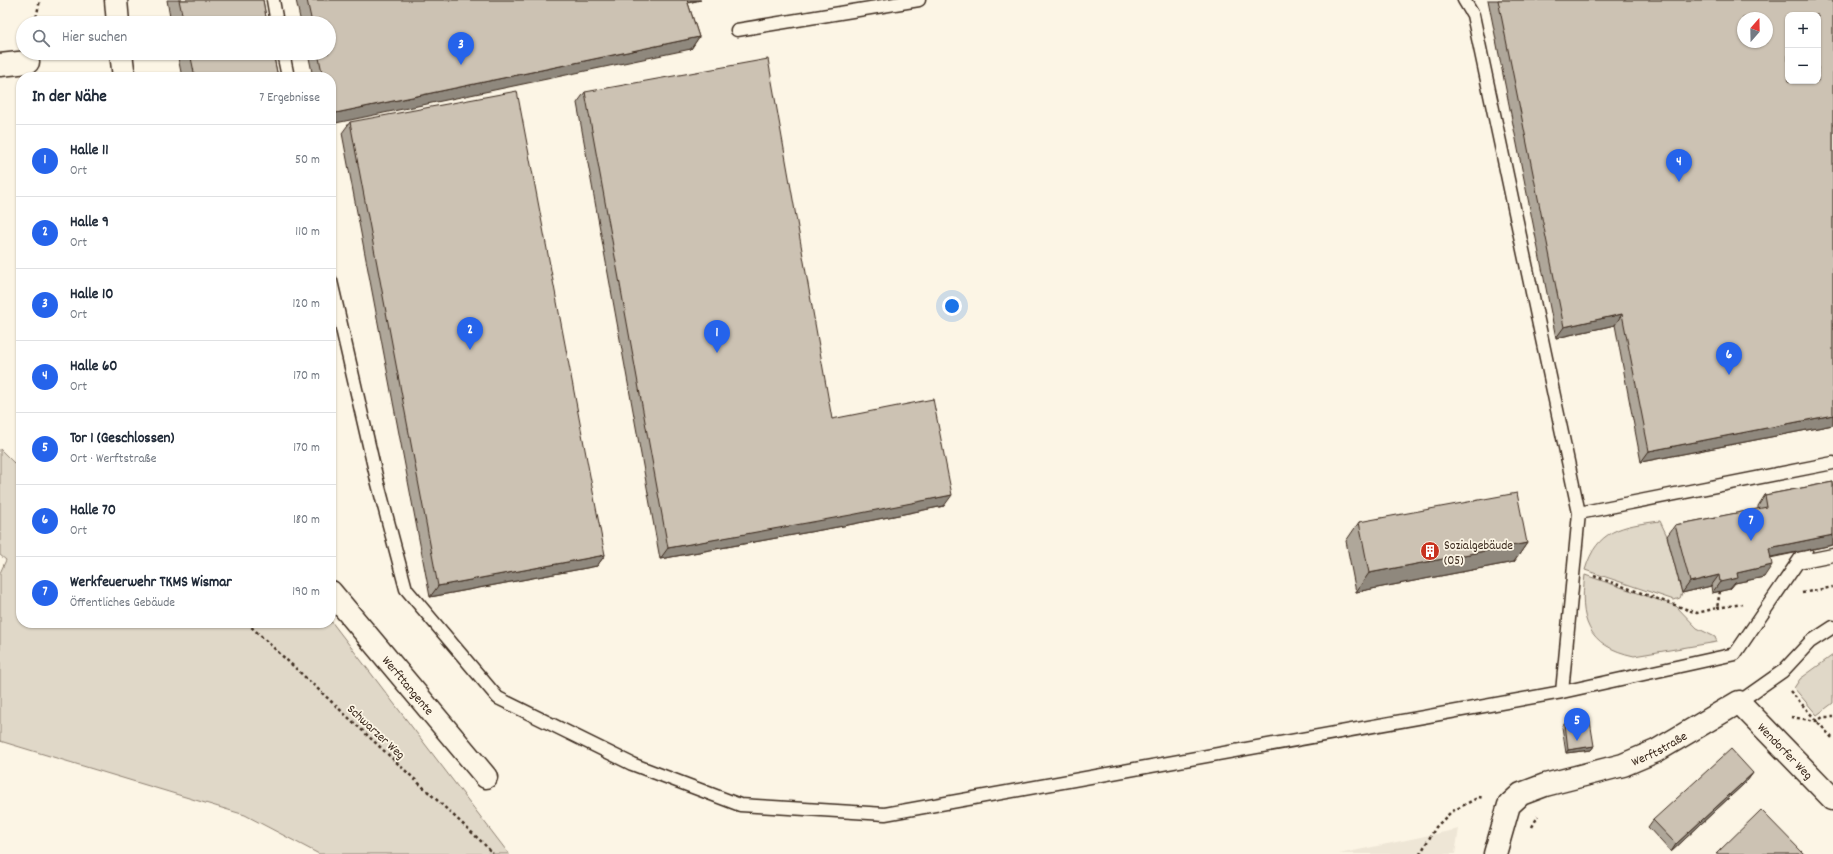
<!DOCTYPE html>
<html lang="de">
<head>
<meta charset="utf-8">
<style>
	body { margin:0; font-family:Dekko,sans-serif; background:#f6f6f7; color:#1f2937 }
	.controls { position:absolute; right:12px; top:12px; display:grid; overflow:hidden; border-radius:8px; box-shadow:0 1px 3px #0004 }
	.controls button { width:36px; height:36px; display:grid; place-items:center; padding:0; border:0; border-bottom:1px solid #e0e1e3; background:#fff; color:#1f2937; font:20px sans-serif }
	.compass { position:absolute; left:1737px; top:12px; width:36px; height:36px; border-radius:50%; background:#fff; box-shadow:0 1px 3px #0004; rotate:20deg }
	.you { position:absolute; left:952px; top:306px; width:14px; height:14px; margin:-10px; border:3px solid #fff; border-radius:50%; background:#1a73e8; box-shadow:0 0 0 6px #1a73e833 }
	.badge { display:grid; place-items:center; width:26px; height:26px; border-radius:50%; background:#2563eb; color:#fff; font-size:13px; font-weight:700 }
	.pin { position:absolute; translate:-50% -33px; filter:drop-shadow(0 1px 2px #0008) }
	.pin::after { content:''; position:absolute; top:21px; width:14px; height:12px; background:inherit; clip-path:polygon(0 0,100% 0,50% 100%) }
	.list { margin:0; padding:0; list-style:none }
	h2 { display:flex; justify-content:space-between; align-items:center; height:52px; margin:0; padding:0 16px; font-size:17px }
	h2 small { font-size:13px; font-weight:400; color:#747a83 }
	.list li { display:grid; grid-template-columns:26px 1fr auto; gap:12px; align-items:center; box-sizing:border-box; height:72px; padding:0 16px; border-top:1px solid #e0e1e3 }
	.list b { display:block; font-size:15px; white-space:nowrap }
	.list p { margin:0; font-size:13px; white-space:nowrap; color:#747a83 }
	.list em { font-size:13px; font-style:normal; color:#747a83 }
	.icon { flex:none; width:22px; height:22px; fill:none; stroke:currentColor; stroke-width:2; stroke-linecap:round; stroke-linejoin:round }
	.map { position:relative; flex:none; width:1833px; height:854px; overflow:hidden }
	.search { position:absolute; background:#fff; box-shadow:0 1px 3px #0004; left:16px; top:16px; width:320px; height:44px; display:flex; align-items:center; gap:10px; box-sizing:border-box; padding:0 14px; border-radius:22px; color:#747a83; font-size:15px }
	.panel { position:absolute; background:#fff; box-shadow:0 1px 3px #0004; left:16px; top:72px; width:320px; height:556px; border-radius:16px }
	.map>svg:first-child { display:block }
	.built { fill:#eee6d6 }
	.green { fill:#e0d8c8; stroke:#8e8173 }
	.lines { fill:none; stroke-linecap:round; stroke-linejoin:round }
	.service-casing { stroke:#3b2a1e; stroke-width:15 }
	.minor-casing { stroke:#3b2a1e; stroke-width:25 }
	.path { stroke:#3b2a1e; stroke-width:2.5; stroke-dasharray:3 3; stroke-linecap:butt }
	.service { stroke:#fcf5e5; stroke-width:12 }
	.minor { stroke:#fcf5e5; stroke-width:22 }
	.wall { fill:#afa79a; stroke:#3b2a1e }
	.shaded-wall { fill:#8f887d; stroke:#3b2a1e }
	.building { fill:#ccc2b3; stroke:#3b2a1e; fill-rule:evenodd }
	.labels { text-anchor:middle; stroke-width:3.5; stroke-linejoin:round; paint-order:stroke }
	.poi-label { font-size:13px; fill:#3b2a1e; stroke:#fcf5e5; text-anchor:start }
	.street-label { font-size:13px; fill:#3b2a1e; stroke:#fcf5e5 }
</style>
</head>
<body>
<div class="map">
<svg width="1833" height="854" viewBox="0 0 1833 854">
	<rect width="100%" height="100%" fill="#fcf5e5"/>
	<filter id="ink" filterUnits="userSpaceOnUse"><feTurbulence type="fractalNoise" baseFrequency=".025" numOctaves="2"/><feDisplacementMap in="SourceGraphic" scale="8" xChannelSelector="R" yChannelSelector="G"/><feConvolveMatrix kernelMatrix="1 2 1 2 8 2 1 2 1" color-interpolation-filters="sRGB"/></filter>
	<g filter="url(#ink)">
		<!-- built -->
		<path class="built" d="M 1459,829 L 1455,854 L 1339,854 Z"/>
		<!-- green -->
		<path class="green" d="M 0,449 L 21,470 L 21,623 L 331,623 L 331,621 L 509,854 L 319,854 L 245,815 L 0,741 L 0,573 L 6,560 L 0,555 Z
			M 1660,521 L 1667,536 L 1682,593 L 1680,598 L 1674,600 L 1585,570 C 1597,529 1622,526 1660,521 Z
			M 1585,575 L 1676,606 L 1697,628 L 1715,637 L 1717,642 L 1634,656 C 1587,646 1579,619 1585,575 Z
			M 1833,655 L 1833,703 L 1817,715 L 1794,688 L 1800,679 Z"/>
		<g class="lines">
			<defs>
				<path id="service" d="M 273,0 L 277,23
					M 1464,0 L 1473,15 L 1579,513 L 1562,692
					M 737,30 L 919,0
					M 283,53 L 288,77
					M 331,281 L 377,480 L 406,589 L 498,698 L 632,764 L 740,805 L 885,814 L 1562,692 L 1735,654 L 1806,550
					M 1579,513 L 1833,463
					M 1798,562 L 1833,555
					M 1739,702 L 1783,671 L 1810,642 L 1833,627"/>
				<g id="minor">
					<path d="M 116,0 L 118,23"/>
					<path d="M 121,53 L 124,77"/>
					<path d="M 0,65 L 28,62"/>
					<path id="s1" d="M 331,592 L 486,777"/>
					<path id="s2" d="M 1495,854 L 1509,805 L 1521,794 L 1545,785 L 1623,765 L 1656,751 L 1739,702 L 1833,799"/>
				</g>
			</defs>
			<!-- service casing -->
			<use href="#service" class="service-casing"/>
			<!-- minor casing -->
			<use href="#minor" class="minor-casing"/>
			<!-- path -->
			<path class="path" d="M 35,23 L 40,0
				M 1594,576 L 1697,613 L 1717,608 L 1720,591
				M 1802,593 L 1833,587
				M 1717,608 L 1742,604
				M 247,623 L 483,843 L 493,854
				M 1790,691 L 1833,739
				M 1791,717 L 1817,721 L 1823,717 L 1833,717
				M 1532,827 L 1538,816
				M 1420,854 L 1436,827 L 1451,812 L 1479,797 L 1484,798"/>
			<!-- service -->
			<use href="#service" class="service"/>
			<!-- minor -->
			<use href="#minor" class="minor"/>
		</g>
		<!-- wall -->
		<path class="wall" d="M 167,0 L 263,0 L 267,23 L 171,23 Z
			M 296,0 L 700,0 L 688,3 L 699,37 L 691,49 L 331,77 L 313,77 L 308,53 L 329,53 L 329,23 L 301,23 Z
			M 1488,0 L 1833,0 L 1833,425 L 1641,462 L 1615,325 L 1556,338 Z
			M 177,53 L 273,53 L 278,77 L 182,77 Z
			M 585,92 L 832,419 L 944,506 L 843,526 L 660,559 L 577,103 Z
			M 350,122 L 605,555 L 597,566 L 430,597 L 342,133 Z
			M 1833,482 L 1833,545 L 1770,558 L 1764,577 L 1735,583 L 1730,589 L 1712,593 L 1711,586 L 1682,593 L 1667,536 L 1675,525 L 1758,509 L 1758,506 L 1765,495 Z
			M 1359,522 L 1527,543 L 1514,562 L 1356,592 L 1346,541 Z
			M 1565,723 L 1594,746 L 1591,750 L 1566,753 L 1562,727 Z
			M 1753,773 L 1747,781 L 1671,852 L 1648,827 L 1653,820 Z"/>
		<!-- shaded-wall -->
		<path class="shaded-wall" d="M 681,0 L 701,0 L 677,5 Z
			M 699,37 L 691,49 L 331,124 L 331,114 Z
			M 1622,314 L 1615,325 L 1556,338 L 1564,327 Z
			M 1833,415 L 1833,425 L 1641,462 L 1649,451 Z
			M 952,495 L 944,506 L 843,526 L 660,559 L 668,548 Z
			M 1833,535 L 1833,545 L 1761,559 L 1769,548 Z
			M 1527,543 L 1514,562 L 1356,592 L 1369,573 Z
			M 605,555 L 597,566 L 430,597 L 438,586 Z
			M 1772,565 L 1764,577 L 1735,583 L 1730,589 L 1712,593 L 1720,582 L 1737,573 Z
			M 1719,575 L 1711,586 L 1682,593 L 1690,582 Z
			M 1594,746 L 1591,750 L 1566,753 L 1568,750 Z
			M 1753,773 L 1747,781 L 1671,852 L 1676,844 Z"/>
		<!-- building -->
		<path class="building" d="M 179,0 L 263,0 L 267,23 L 184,23 Z
			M 307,0 L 687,0 L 699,37 L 331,114 L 331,77 L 323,77 L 318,53 L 329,53 L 329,23 L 312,23 Z
			M 1498,0 L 1833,0 L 1833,415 L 1649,451 L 1622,314 L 1564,327 ZM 1788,15 L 1818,15 L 1818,81 L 1788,81 ZM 1743,18 L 1767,18 L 1767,42 L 1743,42 Z
			M 190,53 L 273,53 L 278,77 L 195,77 Z
			M 768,59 L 832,419 L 933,399 L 952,495 L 851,515 L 668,548 L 585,92 Z
			M 517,91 L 605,555 L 438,586 L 350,122 Z
			M 1833,482 L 1833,535 L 1769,548 L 1772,565 L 1737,573 L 1738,578 L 1720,582 L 1719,575 L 1690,582 L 1675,525 L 1767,507 L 1765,495 Z
			M 1517,493 L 1527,543 L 1369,573 L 1359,522 Z
			M 1590,721 L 1594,746 L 1568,750 L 1565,723 Z
			M 1731,749 L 1753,773 L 1676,844 L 1653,820 Z
			M 1761,810 L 1804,854 L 1716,854 Z"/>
	</g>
	<!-- icons -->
	<defs>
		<symbol id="building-disc" viewBox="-11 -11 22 22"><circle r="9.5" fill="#c8321e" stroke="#fcf5e5"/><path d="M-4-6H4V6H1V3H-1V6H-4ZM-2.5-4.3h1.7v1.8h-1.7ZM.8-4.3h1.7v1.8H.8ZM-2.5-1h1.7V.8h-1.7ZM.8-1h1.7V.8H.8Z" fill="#fff"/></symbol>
	</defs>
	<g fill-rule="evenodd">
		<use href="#building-disc" x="1419" y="540" width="22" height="22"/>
	</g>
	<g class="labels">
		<!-- poi labels -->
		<g class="poi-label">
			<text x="1444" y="549">Sozialgebäude<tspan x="1444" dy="15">(05)</tspan></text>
		</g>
		<!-- street labels -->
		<g class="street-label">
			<text dy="5" stroke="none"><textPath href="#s1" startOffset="121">Werfttangente</textPath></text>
			<text transform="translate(377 731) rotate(43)" y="5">Schwarzer Weg</text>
			<text dy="5" stroke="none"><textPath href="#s2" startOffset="213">Werftstraße</textPath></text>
			<text dy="5" stroke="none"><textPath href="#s2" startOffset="373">Wendorfer Weg</textPath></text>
		</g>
	</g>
</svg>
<div class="controls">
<button>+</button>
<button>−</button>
</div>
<svg class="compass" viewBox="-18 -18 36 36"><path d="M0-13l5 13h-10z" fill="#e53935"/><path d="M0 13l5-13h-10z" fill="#747a83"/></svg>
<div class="you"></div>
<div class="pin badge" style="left:717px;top:353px">1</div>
<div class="pin badge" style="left:470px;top:350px">2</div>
<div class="pin badge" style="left:461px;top:65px">3</div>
<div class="pin badge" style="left:1679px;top:182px">4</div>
<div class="pin badge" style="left:1577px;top:741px">5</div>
<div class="pin badge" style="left:1729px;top:375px">6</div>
<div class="pin badge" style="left:1751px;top:541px">7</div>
<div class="search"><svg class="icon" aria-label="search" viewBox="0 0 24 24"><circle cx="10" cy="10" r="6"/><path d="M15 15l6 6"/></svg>Hier suchen</div>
<section class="panel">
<h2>In der Nähe<small>7 Ergebnisse</small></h2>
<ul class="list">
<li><span class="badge">1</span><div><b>Halle 11</b><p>Ort</p></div><em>50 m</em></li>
<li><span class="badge">2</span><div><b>Halle 9</b><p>Ort</p></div><em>110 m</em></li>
<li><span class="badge">3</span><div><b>Halle 10</b><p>Ort</p></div><em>120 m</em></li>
<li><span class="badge">4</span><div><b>Halle 60</b><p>Ort</p></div><em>170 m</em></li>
<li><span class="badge">5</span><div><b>Tor 1 (Geschlossen)</b><p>Ort · Werftstraße</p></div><em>170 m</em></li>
<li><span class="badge">6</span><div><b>Halle 70</b><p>Ort</p></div><em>180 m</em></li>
<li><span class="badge">7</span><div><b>Werkfeuerwehr TKMS Wismar</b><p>Öffentliches Gebäude</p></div><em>190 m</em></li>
</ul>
</section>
</div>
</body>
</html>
